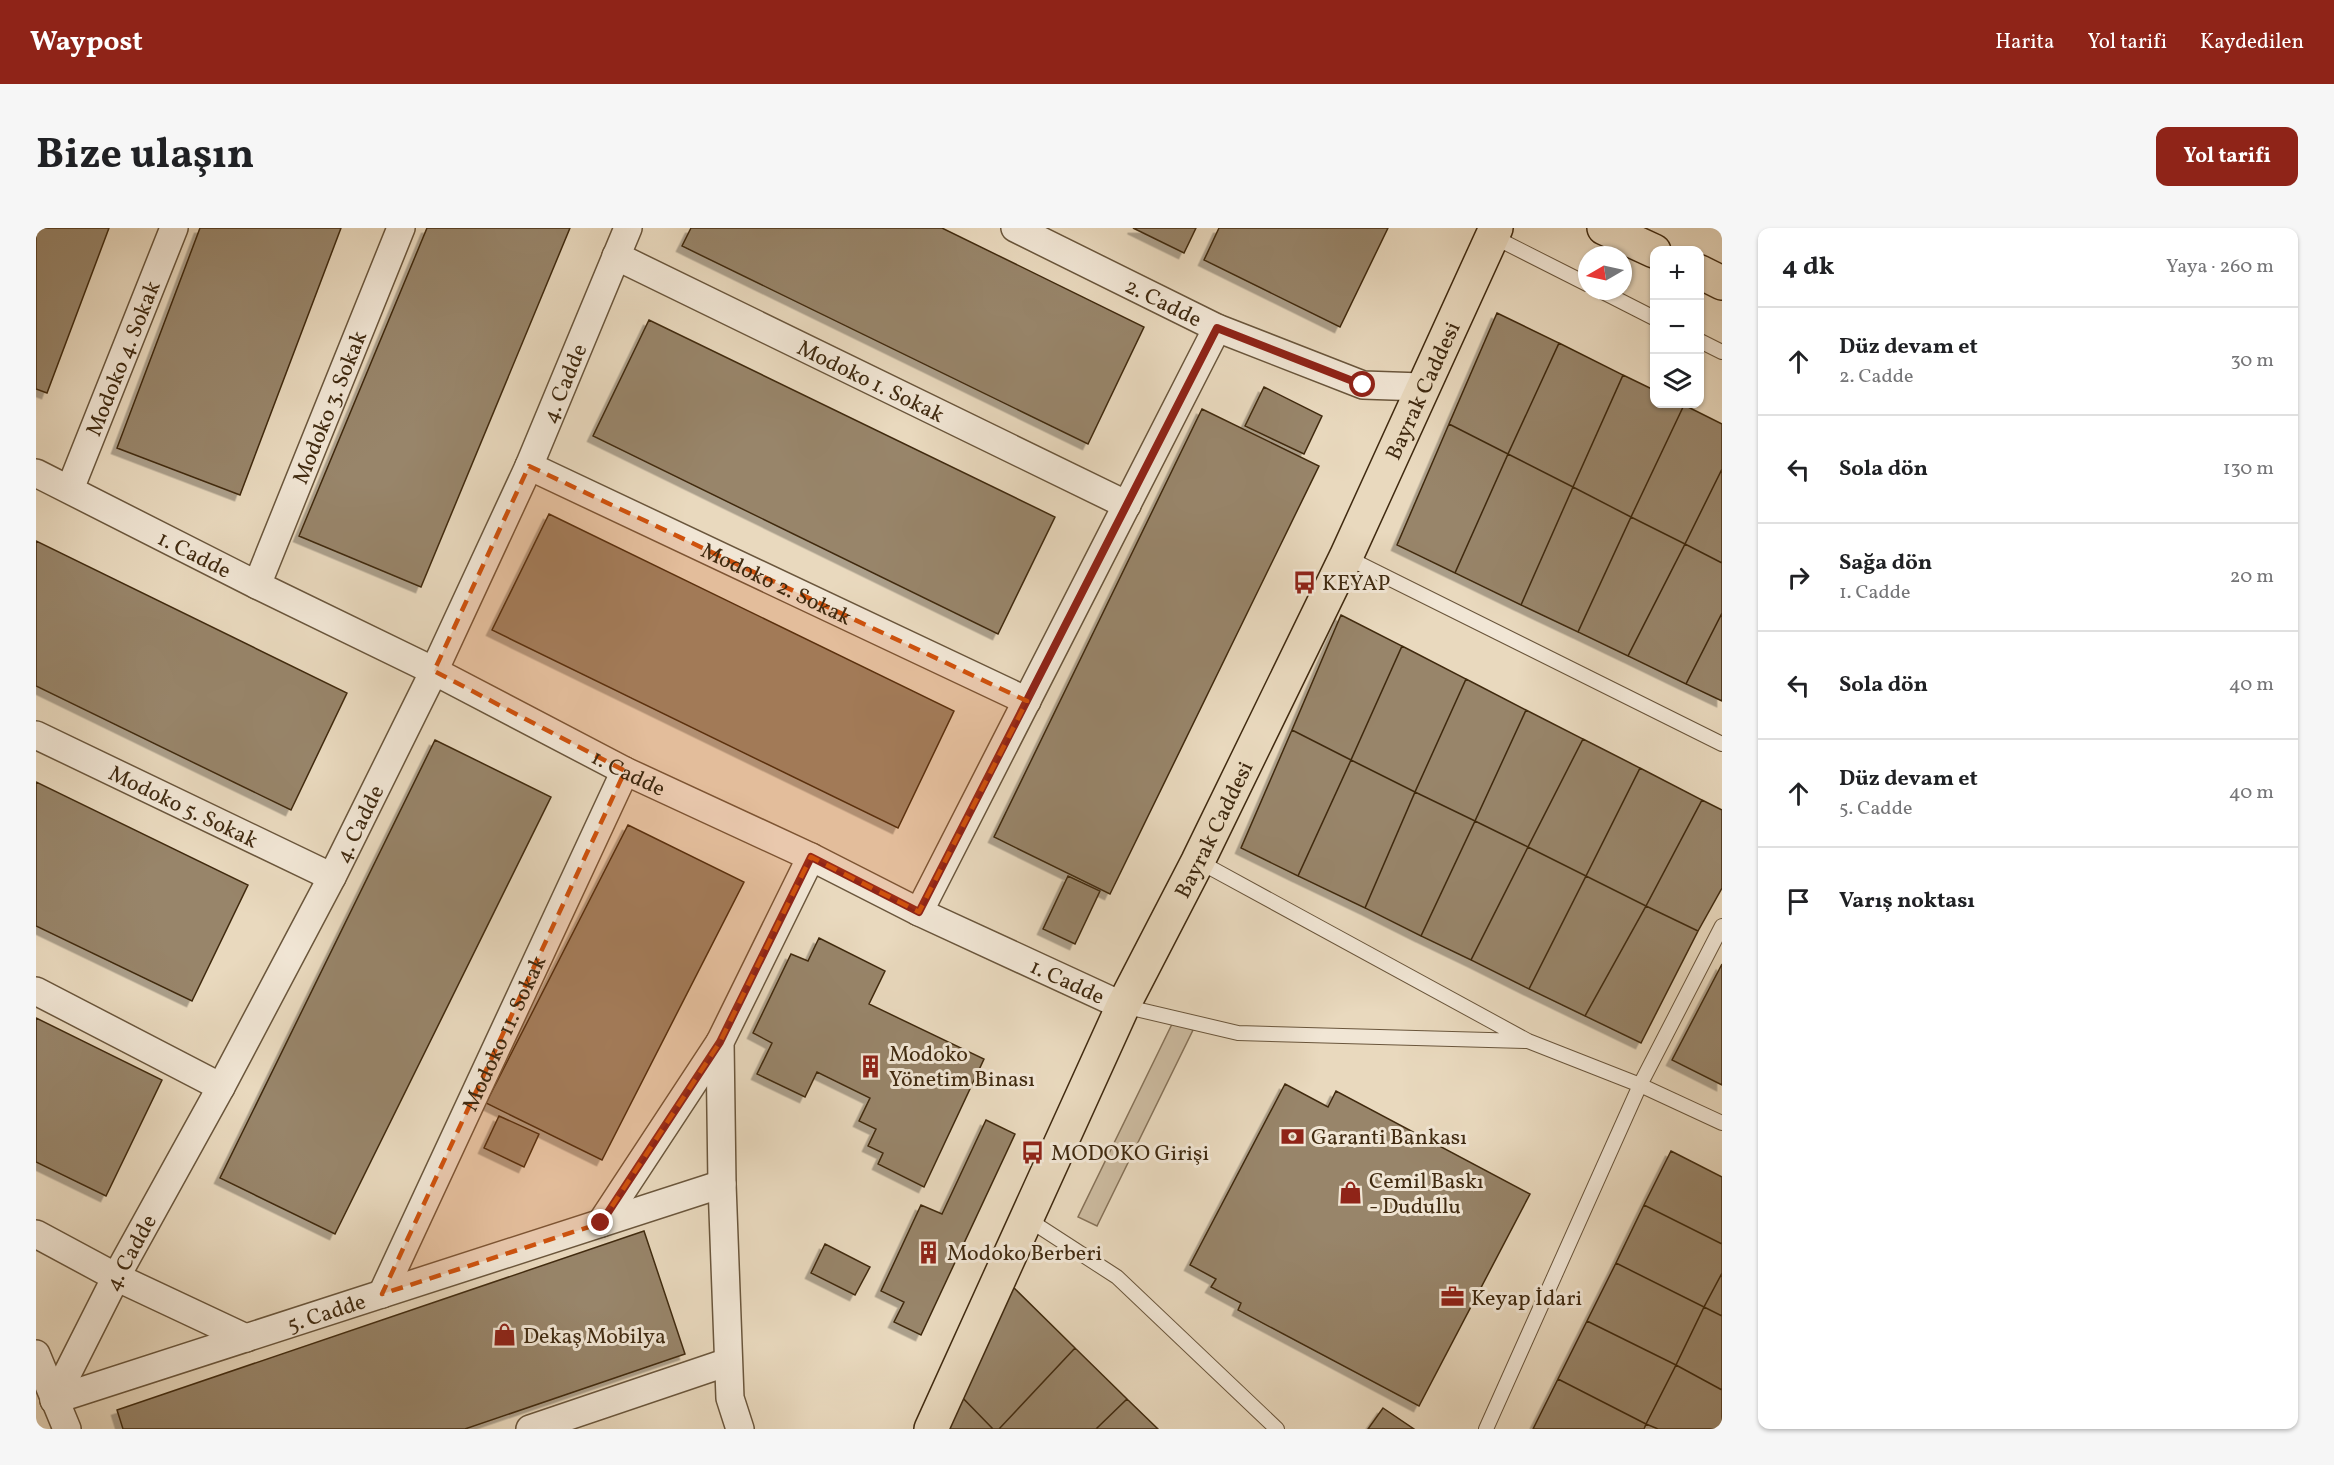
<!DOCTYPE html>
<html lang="tr">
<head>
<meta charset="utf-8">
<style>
	body { margin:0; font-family:Vollkorn,serif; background:#f6f6f6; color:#202124 }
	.controls { position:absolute; right:18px; top:18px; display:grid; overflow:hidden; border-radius:12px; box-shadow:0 2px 4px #0004 }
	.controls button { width:54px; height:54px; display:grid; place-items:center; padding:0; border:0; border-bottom:2px solid #e0e0e0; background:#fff; color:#202124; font:30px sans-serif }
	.compass { position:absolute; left:1542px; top:18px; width:54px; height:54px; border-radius:50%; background:#fff; box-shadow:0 2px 4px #0004; rotate:261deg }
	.stop { position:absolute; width:18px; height:18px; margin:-14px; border:4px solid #8f2418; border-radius:50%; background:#fff }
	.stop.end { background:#8f2418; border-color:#fff; box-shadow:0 2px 6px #0008 }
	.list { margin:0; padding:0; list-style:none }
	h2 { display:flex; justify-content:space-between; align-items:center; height:78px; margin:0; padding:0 24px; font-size:26px }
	h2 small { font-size:20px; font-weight:400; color:#757577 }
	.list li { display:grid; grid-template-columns:39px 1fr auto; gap:18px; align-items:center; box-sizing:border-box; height:108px; padding:0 24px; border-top:2px solid #e0e0e0 }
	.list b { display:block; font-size:22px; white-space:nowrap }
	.list p { margin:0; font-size:20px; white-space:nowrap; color:#757577 }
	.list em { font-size:20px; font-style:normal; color:#757577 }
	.icon { flex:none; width:33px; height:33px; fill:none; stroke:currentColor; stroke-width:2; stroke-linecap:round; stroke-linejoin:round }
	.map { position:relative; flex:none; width:1686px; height:1201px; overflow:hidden; border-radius:12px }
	header { display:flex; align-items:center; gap:36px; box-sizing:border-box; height:84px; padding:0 30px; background:#8f2418; color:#fff }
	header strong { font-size:28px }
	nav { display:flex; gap:33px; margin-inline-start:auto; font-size:21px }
	.intro { display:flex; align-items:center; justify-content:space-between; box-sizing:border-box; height:144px; padding:0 36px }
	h1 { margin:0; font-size:42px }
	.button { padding:15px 27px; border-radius:12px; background:#8f2418; color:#fff; font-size:21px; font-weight:700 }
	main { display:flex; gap:36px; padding:0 36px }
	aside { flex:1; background:#fff; border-radius:12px; box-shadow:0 2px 4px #0004 }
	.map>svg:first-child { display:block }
	.green { fill:#ccbba0; stroke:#867258; stroke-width:1.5 }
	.building { fill:#98856a; stroke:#402a10; stroke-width:1.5; filter:url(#shadow) }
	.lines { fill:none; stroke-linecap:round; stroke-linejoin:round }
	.lane-casing { stroke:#6a563c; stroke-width:16 }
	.street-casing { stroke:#6a563c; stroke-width:30 }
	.primary-casing { stroke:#402a10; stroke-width:36 }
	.lane { stroke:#f1e6d5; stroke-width:14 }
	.street { stroke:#f1e6d5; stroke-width:27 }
	.primary { stroke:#e9d9be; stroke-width:33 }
	.route { stroke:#8f2418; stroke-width:8 }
	.marked { fill:#cf520d; fill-opacity:0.2; stroke:#cf520d; stroke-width:4.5; stroke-dasharray:12 8; stroke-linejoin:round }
	.labels { text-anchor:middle; stroke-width:6; stroke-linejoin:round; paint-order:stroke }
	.street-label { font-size:22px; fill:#402a10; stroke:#f1e6d5 }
	.poi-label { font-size:22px; fill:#402a10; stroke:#f1e6d5; text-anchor:start }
</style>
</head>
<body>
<header>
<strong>Waypost</strong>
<nav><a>Harita</a><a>Yol tarifi</a><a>Kaydedilen</a></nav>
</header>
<div class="intro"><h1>Bize ulaşın</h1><a class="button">Yol tarifi</a></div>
<main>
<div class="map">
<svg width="1686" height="1201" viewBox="0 0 1686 1201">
	<defs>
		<filter id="shadow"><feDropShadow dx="-5.5" dy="5.5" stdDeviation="0" flood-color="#0004"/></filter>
	</defs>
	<rect width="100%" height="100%" fill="#e9d9be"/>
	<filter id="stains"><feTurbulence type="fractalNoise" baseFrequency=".00333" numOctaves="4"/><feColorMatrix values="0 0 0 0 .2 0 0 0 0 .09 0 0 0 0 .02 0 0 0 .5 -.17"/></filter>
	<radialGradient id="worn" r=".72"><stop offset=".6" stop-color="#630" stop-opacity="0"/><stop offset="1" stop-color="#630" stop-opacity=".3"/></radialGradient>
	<!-- green -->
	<path class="green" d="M 1138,792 L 1157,802 L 1061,998 L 1042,989 Z"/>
	<!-- building -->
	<path class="building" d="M 0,0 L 73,0 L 11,165 L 0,161 Z
		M 164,0 L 305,0 L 204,267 L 81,220 Z
		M 391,0 L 534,0 L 385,359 L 263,308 Z
		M 655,0 L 906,0 L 1108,99 L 1052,216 L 646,18 Z
		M 1097,0 L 1160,0 L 1148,25 Z
		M 1183,0 L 1352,0 L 1304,99 L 1168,32 Z
		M 1461,85 L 1523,115 L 1472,226 L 1413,196 Z
		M 613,92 L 1019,289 L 962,406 L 557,208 Z
		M 1523,115 L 1587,147 L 1537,259 L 1472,226 Z
		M 1587,147 L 1618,162 L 1618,176 L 1648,177 L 1595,289 L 1537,259 Z
		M 1228,159 L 1286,188 L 1268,226 L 1209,198 Z
		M 1648,177 L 1686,196 L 1686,241 L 1649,316 L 1595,289 Z
		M 1166,181 L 1283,238 L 1074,666 L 958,609 Z
		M 1413,196 L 1472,226 L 1419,345 L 1361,317 Z
		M 1472,226 L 1537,259 L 1485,377 L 1419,345 Z
		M 1686,241 L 1686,335 L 1649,316 Z
		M 1537,259 L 1595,289 L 1542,404 L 1485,377 Z
		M 513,286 L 918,483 L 862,600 L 456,402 Z
		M 1595,289 L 1649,316 L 1592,428 L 1542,404 Z
		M 0,313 L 311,465 L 255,582 L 0,458 Z
		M 1649,316 L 1686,335 L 1686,385 L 1650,456 L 1592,428 Z
		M 1686,385 L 1686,473 L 1650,456 Z
		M 1305,387 L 1366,418 L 1315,532 L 1256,502 Z
		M 1366,418 L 1430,451 L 1379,564 L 1315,532 Z
		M 1430,451 L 1490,482 L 1439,593 L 1379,564 Z
		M 1490,482 L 1547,511 L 1492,619 L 1439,593 Z
		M 1256,502 L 1315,532 L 1262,648 L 1205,620 Z
		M 1547,511 L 1604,540 L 1550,648 L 1492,619 Z
		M 399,512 L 515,569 L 299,1006 L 184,950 Z
		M 1315,532 L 1379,564 L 1329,680 L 1262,648 Z
		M 1604,540 L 1666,572 L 1610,678 L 1550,648 Z
		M 0,554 L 212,657 L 156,773 L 0,698 Z
		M 1379,564 L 1439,593 L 1385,708 L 1329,680 Z
		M 1666,572 L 1686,582 L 1686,660 L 1662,703 L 1610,678 Z
		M 1439,593 L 1492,619 L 1435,732 L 1385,708 Z
		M 592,597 L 708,654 L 566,932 L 450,875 Z
		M 1492,619 L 1550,648 L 1493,761 L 1435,732 Z
		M 1032,648 L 1064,663 L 1039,716 L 1007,701 Z
		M 1550,648 L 1610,678 L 1549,788 L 1493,761 Z
		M 1610,678 L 1662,703 L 1605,815 L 1549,788 Z
		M 783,710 L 849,743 L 833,776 L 948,831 L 888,959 L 842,936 L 847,925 L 832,918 L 840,901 L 823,893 L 834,870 L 781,844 L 769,869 L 721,846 L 736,815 L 717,805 L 755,726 L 772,733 Z
		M 1686,736 L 1686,857 L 1636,832 Z
		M 0,790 L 126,852 L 70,968 L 0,934 Z
		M 1249,856 L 1292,879 L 1300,863 L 1494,966 L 1383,1178 L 1202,1082 L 1205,1075 L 1175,1059 L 1180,1051 L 1154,1037 Z
		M 463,888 L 503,906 L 488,939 L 448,920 Z
		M 950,892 L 979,906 L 885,1107 L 858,1094 L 868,1074 L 845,1063 L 885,977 L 906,986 Z
		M 1635,923 L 1686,949 L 1686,1016 L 1608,977 Z
		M 1608,977 L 1686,1016 L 1686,1045 L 1668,1079 L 1580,1035 Z
		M 608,1003 L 649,1126 L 429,1201 L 87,1201 L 81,1182 Z
		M 789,1016 L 834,1039 L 819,1067 L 775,1045 Z
		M 1580,1035 L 1668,1079 L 1640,1137 L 1551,1093 Z
		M 1686,1045 L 1686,1088 L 1668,1079 Z
		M 970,1052 L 1039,1120 L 963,1201 L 957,1201 L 921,1164 Z
		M 1668,1079 L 1686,1088 L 1686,1162 L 1640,1137 Z
		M 1551,1093 L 1640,1137 L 1610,1196 L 1522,1151 Z
		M 1039,1120 L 1091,1171 L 1060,1201 L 963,1201 Z
		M 1640,1137 L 1686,1162 L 1686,1201 L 1622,1201 L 1610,1196 Z
		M 1522,1151 L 1610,1196 L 1608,1201 L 1497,1201 Z
		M 921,1164 L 957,1201 L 905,1201 Z
		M 1091,1171 L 1122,1201 L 1060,1201 Z
		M 1347,1180 L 1378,1201 L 1332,1201 Z"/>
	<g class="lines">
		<defs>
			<path id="lane" d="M 1456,8 L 1551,56
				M 1565,63 L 1618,90
				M 1664,113 L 1686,124
				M 1310,329 L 1686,516
				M 1162,633 L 1492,813 L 1604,857 L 1686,895
				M 1087,778 L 1202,805 L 1489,813
				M 990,990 L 1081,1049 L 1241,1201
				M 1450,1201 L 1604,857 L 1686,698"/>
			<g id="street">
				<path id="s1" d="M 979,0 L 1181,100 L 1327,157 L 1386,159"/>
				<path id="s2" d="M 580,28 L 1091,277"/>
				<path id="s3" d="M 493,238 L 991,473"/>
				<path id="s4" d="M 0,245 L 221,357 L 398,443 L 589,543 L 775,629 L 883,684 L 1087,778"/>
				<path id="s5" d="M 34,261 L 138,0"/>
				<path id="s6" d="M 221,357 L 365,0"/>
				<path id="s7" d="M 0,507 L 296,649"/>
				<path d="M 883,684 L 1181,100"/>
				<path d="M 0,763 L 185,859"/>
				<path d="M 565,995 L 684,814"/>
				<path d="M 0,1006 L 80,1049 L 210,1110"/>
				<path id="s8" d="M 346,1066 L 589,543"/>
				<path d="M 0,1126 L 31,1201"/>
				<path id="s9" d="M 18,1172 L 80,1049 L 185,859 L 296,649 L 398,443 L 493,238 L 592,0"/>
				<path id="s10" d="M 18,1172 L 686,956"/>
				<path d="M 494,1201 L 692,1134"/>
				<path d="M 704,1201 L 694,1170 L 686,956 L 684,814 L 775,629"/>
			</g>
			<g id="primary">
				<path d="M 1568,0 L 1618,23"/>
				<path d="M 1664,44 L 1686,55"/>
				<path id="s11" d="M 895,1201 L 1087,778 L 1162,633 L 1310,329 L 1460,0"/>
			</g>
		</defs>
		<!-- lane casing -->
		<use href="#lane" class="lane-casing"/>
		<!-- street casing -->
		<use href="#street" class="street-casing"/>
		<!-- primary casing -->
		<use href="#primary" class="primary-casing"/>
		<!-- lane -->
		<use href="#lane" class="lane"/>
		<!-- street -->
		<use href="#street" class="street"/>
		<!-- primary -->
		<use href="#primary" class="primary"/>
	</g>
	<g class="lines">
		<!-- route -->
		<path class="route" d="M 565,995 L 684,814 L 775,629 L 883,684 L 1181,100 L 1327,157"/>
	</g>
	<!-- marked area -->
	<path class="marked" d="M 493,238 L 991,473 L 883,684 L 775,629 L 684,814 L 565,995 L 346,1066 L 589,543 L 398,443 Z"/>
	<!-- icons -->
	<defs>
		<symbol id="bus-bare" viewBox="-9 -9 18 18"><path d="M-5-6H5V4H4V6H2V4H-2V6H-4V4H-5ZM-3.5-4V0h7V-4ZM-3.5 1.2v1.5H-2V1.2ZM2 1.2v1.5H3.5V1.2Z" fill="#8f2418" stroke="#f1e6d5" stroke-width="2.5" paint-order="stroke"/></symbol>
		<symbol id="building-bare" viewBox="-9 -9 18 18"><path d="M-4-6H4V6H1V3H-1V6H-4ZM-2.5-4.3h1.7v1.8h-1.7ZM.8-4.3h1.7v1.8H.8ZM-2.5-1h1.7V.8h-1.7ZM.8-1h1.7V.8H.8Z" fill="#8f2418" stroke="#f1e6d5" stroke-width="2.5" paint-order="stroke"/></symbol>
		<symbol id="bank-bare" viewBox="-9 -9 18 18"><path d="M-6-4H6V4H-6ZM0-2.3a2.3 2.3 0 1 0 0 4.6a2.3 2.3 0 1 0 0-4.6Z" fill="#8f2418" stroke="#f1e6d5" stroke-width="2.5" paint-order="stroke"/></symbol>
		<symbol id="shop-bare" viewBox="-9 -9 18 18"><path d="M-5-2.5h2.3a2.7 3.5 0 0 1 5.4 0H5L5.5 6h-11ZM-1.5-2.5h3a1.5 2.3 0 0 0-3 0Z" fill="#8f2418" stroke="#f1e6d5" stroke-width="2.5" paint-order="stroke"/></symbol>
		<symbol id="office-bare" viewBox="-9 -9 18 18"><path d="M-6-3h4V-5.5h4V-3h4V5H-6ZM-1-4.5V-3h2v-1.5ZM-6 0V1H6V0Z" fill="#8f2418" stroke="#f1e6d5" stroke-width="2.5" paint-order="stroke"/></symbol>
	</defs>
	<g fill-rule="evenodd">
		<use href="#bus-bare" x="1252" y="338" width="33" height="33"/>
		<use href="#building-bare" x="818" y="822" width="33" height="33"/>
		<use href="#bank-bare" x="1240" y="892" width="33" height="33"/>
		<use href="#bus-bare" x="980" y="908" width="33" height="33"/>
		<use href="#shop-bare" x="1298" y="948" width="33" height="33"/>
		<use href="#building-bare" x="876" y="1008" width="33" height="33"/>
		<use href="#office-bare" x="1400" y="1052" width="33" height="33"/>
		<use href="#shop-bare" x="452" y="1090" width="33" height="33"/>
	</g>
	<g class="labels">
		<!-- street labels -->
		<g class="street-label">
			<text dy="8" stroke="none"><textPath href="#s1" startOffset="166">2. Cadde</textPath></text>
			<text dy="8" stroke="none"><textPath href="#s5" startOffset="141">Modoko 4. Sokak</textPath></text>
			<text dy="8" stroke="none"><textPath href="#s2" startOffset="284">Modoko 1. Sokak</textPath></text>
			<text dy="8" stroke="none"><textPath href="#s9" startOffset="1138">4. Cadde</textPath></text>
			<text dy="8" stroke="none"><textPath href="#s11" startOffset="1149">Bayrak Caddesi</textPath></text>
			<text dy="8" stroke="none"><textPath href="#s6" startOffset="192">Modoko 3. Sokak</textPath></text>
			<text dy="8" stroke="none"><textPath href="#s4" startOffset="178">1. Cadde</textPath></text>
			<text dy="8" stroke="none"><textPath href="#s3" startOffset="274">Modoko 2. Sokak</textPath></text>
			<text dy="8" stroke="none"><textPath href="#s4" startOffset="664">1. Cadde</textPath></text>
			<text dy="8" stroke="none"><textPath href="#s7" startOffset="164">Modoko 5. Sokak</textPath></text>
			<text dy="8" stroke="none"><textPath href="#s9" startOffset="652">4. Cadde</textPath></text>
			<text dy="8" stroke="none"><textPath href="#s11" startOffset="663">Bayrak Caddesi</textPath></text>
			<text dy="8" stroke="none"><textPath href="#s4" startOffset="1150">1. Cadde</textPath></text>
			<text dy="8" stroke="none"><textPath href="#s8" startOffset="288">Modoko 11. Sokak</textPath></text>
			<text dy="8" stroke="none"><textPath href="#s9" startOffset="166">4. Cadde</textPath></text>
			<text dy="8" stroke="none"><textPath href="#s10" startOffset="286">5. Cadde</textPath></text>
		</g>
		<!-- poi labels -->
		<g class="poi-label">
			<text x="1286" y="362">KEYAP</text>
			<text x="853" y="833">Modoko<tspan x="853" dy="25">Yönetim Binası</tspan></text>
			<text x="1275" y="916">Garanti Bankası</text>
			<text x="1015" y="932">MODOKO Girişi</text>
			<text x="1333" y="960">Cemil Baskı<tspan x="1333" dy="25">- Dudullu</tspan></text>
			<text x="911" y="1032">Modoko Berberi</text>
			<text x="1435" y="1077">Keyap İdari</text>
			<text x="487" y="1115">Dekaş Mobilya</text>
		</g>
	</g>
	<rect width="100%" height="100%" filter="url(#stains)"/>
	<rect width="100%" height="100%" fill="url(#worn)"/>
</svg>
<div class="controls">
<button>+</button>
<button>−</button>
<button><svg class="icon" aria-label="layers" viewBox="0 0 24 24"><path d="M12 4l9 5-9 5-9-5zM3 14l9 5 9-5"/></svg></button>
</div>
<svg class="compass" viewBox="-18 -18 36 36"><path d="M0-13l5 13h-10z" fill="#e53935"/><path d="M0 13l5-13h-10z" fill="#757577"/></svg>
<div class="stop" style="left:1327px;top:157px"></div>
<div class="stop end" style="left:565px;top:995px"></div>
</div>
<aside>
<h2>4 dk<small>Yaya · 260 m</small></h2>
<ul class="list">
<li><svg class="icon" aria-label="ahead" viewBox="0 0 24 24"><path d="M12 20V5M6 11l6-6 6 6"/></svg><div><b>Düz devam et</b><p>2. Cadde</p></div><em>30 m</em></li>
<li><svg class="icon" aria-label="left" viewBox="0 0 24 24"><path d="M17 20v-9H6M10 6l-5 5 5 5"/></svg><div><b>Sola dön</b></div><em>130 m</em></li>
<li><svg class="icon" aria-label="right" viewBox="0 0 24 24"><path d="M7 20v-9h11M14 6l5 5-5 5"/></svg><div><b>Sağa dön</b><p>1. Cadde</p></div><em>20 m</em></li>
<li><svg class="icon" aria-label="left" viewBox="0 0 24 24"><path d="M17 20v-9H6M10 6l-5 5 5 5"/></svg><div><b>Sola dön</b></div><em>40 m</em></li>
<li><svg class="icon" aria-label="ahead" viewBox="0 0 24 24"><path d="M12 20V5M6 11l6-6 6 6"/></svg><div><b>Düz devam et</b><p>5. Cadde</p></div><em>40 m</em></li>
<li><svg class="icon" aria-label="arrive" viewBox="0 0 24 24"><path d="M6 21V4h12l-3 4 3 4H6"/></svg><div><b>Varış noktası</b></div></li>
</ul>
</aside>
</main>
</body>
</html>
